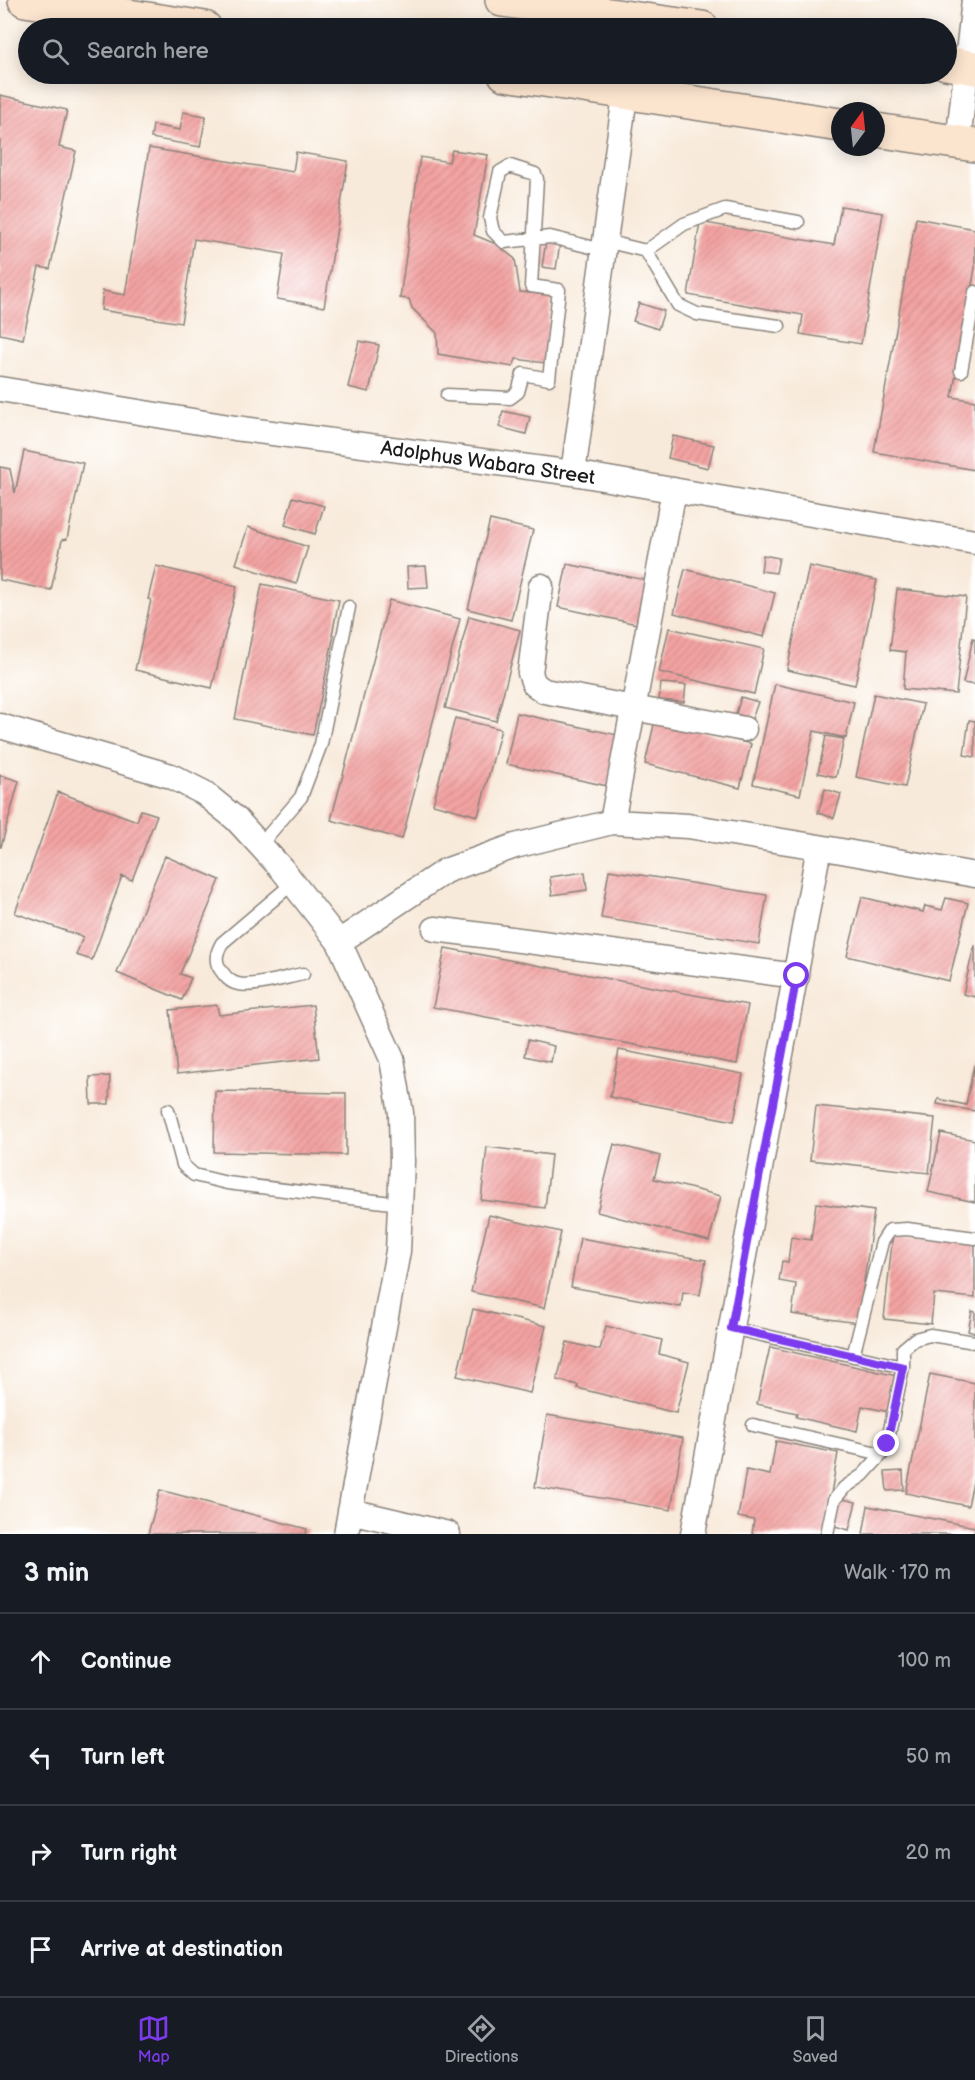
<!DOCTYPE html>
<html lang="en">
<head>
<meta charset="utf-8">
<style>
	body { margin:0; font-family:"Balsamiq Sans",sans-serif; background:#242831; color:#f1f3f6 }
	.compass { position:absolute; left:831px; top:102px; width:54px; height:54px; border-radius:50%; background:#171b24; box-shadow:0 3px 15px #0003; rotate:15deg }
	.stop { position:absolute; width:18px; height:18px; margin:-14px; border:4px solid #7c3aed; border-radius:50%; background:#fff }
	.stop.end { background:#7c3aed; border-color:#fff; box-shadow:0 2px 6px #0008 }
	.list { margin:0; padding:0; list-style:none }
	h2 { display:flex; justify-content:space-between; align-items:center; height:78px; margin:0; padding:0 24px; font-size:26px }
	h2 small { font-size:20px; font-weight:400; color:#9ea1a6 }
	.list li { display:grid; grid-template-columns:39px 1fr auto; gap:18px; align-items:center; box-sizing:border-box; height:96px; padding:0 24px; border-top:2px solid #363941 }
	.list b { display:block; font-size:22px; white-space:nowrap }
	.list em { font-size:20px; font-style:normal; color:#9ea1a6 }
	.icon { flex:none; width:33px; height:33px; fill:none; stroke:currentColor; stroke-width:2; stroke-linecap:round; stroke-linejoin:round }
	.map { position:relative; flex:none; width:975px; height:1534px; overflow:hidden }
	.search { position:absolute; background:#171b24; box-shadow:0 3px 15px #0003; left:18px; right:18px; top:18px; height:66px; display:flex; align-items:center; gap:15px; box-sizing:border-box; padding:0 21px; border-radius:33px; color:#9ea1a6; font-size:22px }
	.sheet { height:462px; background:#171b24 }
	nav { display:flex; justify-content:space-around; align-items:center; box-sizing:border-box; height:84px; border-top:2px solid #363941; background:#171b24; font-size:16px; color:#9ea1a6 }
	nav a { display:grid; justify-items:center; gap:3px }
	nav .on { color:#7c3aed }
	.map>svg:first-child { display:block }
	.building { fill:url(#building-hatch) }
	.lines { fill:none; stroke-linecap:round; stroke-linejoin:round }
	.service-casing { stroke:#8a837b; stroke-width:15 }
	.minor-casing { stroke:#8a837b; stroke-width:27 }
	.secondary-casing { stroke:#8a837b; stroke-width:36 }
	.service { stroke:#fff; stroke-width:12 }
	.minor { stroke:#fff; stroke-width:24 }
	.secondary { stroke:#fce5cf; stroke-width:33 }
	.route { stroke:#7c3aed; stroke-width:8 }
	.labels { text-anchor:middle; stroke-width:5; stroke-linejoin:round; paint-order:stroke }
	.street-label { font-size:20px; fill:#1c1c1c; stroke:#fff }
</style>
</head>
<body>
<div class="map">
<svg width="975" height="1534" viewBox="0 0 975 1534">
	<defs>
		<pattern id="building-hatch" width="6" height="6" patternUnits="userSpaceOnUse" patternTransform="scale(1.5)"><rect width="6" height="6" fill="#f3a3a2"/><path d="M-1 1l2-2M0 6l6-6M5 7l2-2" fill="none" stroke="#d08c8b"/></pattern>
	</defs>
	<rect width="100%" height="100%" fill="#fff"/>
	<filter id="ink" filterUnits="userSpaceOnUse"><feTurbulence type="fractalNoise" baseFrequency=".0167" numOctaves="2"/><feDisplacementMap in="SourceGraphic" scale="12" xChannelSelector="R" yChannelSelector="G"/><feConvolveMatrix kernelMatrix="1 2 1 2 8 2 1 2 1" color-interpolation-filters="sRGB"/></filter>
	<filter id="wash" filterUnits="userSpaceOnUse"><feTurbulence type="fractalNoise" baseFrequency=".008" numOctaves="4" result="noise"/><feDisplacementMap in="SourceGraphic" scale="24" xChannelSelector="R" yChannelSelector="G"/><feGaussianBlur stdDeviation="1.35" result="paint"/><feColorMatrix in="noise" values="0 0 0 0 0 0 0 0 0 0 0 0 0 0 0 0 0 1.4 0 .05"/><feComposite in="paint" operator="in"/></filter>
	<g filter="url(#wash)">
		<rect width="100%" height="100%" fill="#f8eada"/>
		<g id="blocks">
			<!-- building -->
			<path class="building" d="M 0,95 L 67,110 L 59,147 L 76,151 L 50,269 L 39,267 L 23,339 L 0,334 Z
				M 183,112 L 206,116 L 200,147 L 151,138 L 153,125 L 180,130 Z
				M 149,148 L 293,172 L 296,152 L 348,161 L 324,307 L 277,299 L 284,254 L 194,239 L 181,323 L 101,310 L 103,291 L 125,295 Z
				M 452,150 L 488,155 L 474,235 L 496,244 L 515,259 L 520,292 L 552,295 L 545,363 L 516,359 L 513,367 L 438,354 L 437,333 L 412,308 L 409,299 L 400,298 L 420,157 L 449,162 Z
				M 841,206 L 883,213 L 861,344 L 800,334 L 803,315 L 688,295 L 700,222 L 834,245 Z
				M 916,218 L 975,229 L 975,268 L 952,397 L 975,401 L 975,470 L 874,452 Z
				M 546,241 L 560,243 L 556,269 L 542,267 Z
				M 639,303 L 664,311 L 658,329 L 633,321 Z
				M 359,341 L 379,345 L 369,392 L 348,387 Z
				M 503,411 L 530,417 L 526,434 L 499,427 Z
				M 673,436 L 714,445 L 708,468 L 668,458 Z
				M 24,451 L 83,463 L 67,539 L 62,540 L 51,590 L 0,580 L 0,467 L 10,469 L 15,493 Z
				M 293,497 L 324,506 L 315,534 L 285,525 Z
				M 490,520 L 533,530 L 511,620 L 468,609 Z
				M 248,527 L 308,547 L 296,584 L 236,564 Z
				M 763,555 L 779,558 L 776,573 L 761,571 Z
				M 567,564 L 655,582 L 646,626 L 558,607 Z
				M 156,566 L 237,586 L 212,688 L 135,670 L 151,600 L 148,599 Z
				M 426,566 L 428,587 L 408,588 L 407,567 Z
				M 809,566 L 877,580 L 855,685 L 787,670 Z
				M 685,569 L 775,593 L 764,637 L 674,613 Z
				M 262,584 L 339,600 L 332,635 L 334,635 L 313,735 L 235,719 Z
				M 897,589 L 966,597 L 956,694 L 903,689 L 906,652 L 890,650 Z
				M 389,600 L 460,619 L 402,839 L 331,820 Z
				M 469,616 L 520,630 L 496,721 L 445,708 Z
				M 669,628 L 764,649 L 754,694 L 659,672 Z
				M 973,638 L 975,639 L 975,685 L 963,683 Z
				M 661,683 L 686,685 L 684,702 L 659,700 Z
				M 775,684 L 854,702 L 846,738 L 814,731 L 800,795 L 753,784 Z
				M 874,694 L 923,704 L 905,787 L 856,777 Z
				M 741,697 L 758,702 L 752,719 L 736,714 Z
				M 517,713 L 622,736 L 612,787 L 506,764 Z
				M 455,718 L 501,729 L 478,816 L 433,804 Z
				M 655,720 L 751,744 L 740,788 L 645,764 Z
				M 969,720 L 975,721 L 975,757 L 964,755 Z
				M 826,736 L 844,739 L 836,777 L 818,773 Z
				M 0,775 L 19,781 L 1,847 L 0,847 Z
				M 825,789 L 841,794 L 834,818 L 818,813 Z
				M 58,792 L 137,821 L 141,810 L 157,815 L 132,880 L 122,876 L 92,960 L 76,955 L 83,937 L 15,913 Z
				M 165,856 L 220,880 L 180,974 L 191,978 L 182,1000 L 117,973 Z
				M 609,870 L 767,895 L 759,944 L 601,918 Z
				M 585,872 L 587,890 L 552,895 L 550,877 Z
				M 862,897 L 923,912 L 925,906 L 942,910 L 946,898 L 968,903 L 949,981 L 847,956 Z
				M 974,946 L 975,946 L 975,997 L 963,994 Z
				M 445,948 L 748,1005 L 737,1064 L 433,1007 Z
				M 217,1005 L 219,1015 L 313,1005 L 319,1058 L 177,1074 L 170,1010 Z
				M 528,1040 L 554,1046 L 551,1062 L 525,1056 Z
				M 619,1050 L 743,1074 L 734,1121 L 610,1097 Z
				M 974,1065 L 975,1111 L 937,1104 L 938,1099 L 966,1105 Z
				M 110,1076 L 109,1104 L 91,1104 L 90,1077 Z
				M 215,1091 L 346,1093 L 346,1155 L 214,1152 Z
				M 816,1106 L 935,1118 L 929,1173 L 810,1160 Z
				M 941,1133 L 975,1140 L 975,1202 L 928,1192 Z
				M 614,1144 L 660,1156 L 654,1179 L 721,1196 L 709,1241 L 597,1212 Z
				M 487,1147 L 551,1155 L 545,1208 L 481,1200 Z
				M 816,1203 L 874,1211 L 858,1323 L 792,1314 L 796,1284 L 779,1281 L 782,1261 L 788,1262 L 791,1237 L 811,1240 Z
				M 489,1215 L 561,1232 L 544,1308 L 471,1292 Z
				M 893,1233 L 975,1243 L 975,1298 L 934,1294 L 931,1324 L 884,1319 Z
				M 580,1238 L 706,1260 L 700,1295 L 683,1292 L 681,1307 L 571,1287 Z
				M 473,1309 L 546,1326 L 530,1393 L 457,1376 Z
				M 972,1311 L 975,1312 L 975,1333 L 968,1331 Z
				M 606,1326 L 662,1340 L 659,1354 L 689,1362 L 676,1413 L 577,1388 L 578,1385 L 557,1380 L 567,1342 L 600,1350 Z
				M 770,1347 L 897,1376 L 889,1412 L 862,1406 L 857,1431 L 796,1417 L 797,1413 L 757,1404 Z
				M 930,1374 L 975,1383 L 975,1472 L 968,1506 L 906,1493 Z
				M 547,1415 L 683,1438 L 671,1510 L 535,1487 Z
				M 776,1441 L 838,1453 L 824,1534 L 752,1534 L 754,1520 L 738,1517 L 746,1470 L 770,1475 Z
				M 903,1471 L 904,1490 L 887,1491 L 885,1472 Z
				M 160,1490 L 307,1529 L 306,1534 L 148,1534 Z
				M 838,1498 L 856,1502 L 849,1530 L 831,1525 Z
				M 868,1506 L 975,1527 L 974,1534 L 863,1534 Z"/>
		</g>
	</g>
	<g filter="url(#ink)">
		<use href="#blocks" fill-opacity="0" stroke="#8a837b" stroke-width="1.5"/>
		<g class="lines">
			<defs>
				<path id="service" d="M 605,241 L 646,251 L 684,224 L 725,209 L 798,222
					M 646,251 L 678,305 L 697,314 L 779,326
					M 961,371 L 975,292
					M 447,395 L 510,398 L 518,392 L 523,374 L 549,379 L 559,290 L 531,286 L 537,179 L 535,174 L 510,166 L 500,172 L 490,218 L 493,231 L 504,242 L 550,237 L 603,250
					M 260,845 L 301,797 L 321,744 L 349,607
					M 293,883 L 222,943 C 217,952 214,960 220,969 C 225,976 229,982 238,984 C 254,988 287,977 303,974
					M 168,1110 L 183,1165 L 194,1175 L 227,1183 L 400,1204
					M 731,1328 L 903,1367
					M 853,1356 L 882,1242 L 890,1230 L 907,1229 L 975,1238
					M 753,1425 L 882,1454
					M 827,1534 L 834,1500 L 844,1488 L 863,1475 L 882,1454 L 887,1444 L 903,1367 L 903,1349 L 915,1339 L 930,1335 L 975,1342"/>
				<path id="minor" d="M 958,143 L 974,0
					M 0,389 L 235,428 L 573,473 L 975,542
					M 573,473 L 628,74
					M 541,586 L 530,673 L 534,684 L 544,691 L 744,729
					M 0,726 L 171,776 L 204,793 L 236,819 L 282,869 L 339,942 L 392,1059 L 401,1113 L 402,1162 L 398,1251 L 346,1534
					M 612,822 L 674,490
					M 435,929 L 797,976
					M 339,942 L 445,871 L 515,846 L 612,822 L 688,826 L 819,847 L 975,875
					M 350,1511 L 448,1534
					M 693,1534 L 819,847"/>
				<path id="secondary" d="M 25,0 L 205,28
					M 502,0 L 702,28
					M 946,63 L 975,68
					M 505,74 L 840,125
					M 876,130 L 975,145"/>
			</defs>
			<!-- service casing -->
			<use href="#service" class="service-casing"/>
			<!-- minor casing -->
			<use href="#minor" class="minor-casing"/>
			<!-- secondary casing -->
			<use href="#secondary" class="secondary-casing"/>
			<!-- service -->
			<use href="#service" class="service"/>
			<!-- minor -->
			<use href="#minor" class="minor"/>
			<!-- secondary -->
			<use href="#secondary" class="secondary"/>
		</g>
	</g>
	<g class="lines" filter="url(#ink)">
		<!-- route -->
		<path class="route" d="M 797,976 L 731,1328 L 903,1367 L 887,1444"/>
	</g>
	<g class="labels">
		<!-- street labels -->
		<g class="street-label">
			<text transform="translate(488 462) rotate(8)" y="7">Adolphus Wabara Street</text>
		</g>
	</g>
</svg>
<svg class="compass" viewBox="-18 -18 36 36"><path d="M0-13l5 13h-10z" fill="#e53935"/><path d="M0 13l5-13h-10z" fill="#9ea1a6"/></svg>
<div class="stop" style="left:797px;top:976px"></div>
<div class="stop end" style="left:887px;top:1444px"></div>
<div class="search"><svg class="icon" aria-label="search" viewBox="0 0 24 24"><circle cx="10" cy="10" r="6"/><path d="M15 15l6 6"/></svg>Search here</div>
</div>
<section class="sheet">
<h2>3 min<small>Walk · 170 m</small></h2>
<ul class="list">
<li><svg class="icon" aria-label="ahead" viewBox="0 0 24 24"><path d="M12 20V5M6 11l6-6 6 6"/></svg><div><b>Continue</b></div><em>100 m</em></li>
<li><svg class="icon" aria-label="left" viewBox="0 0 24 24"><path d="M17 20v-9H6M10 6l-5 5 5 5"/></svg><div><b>Turn left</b></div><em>50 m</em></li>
<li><svg class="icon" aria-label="right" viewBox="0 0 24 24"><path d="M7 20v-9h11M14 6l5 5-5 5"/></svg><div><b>Turn right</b></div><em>20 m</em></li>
<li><svg class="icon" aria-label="arrive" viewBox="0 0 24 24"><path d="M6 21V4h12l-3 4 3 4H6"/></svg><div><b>Arrive at destination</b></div></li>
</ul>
</section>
<nav>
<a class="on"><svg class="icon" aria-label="map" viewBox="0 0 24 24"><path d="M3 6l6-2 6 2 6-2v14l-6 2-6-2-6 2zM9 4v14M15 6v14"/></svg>Map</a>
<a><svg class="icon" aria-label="directions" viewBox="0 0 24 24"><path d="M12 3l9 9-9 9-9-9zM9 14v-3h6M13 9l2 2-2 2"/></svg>Directions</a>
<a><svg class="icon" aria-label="saved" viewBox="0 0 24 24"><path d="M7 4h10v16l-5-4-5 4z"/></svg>Saved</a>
</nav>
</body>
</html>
